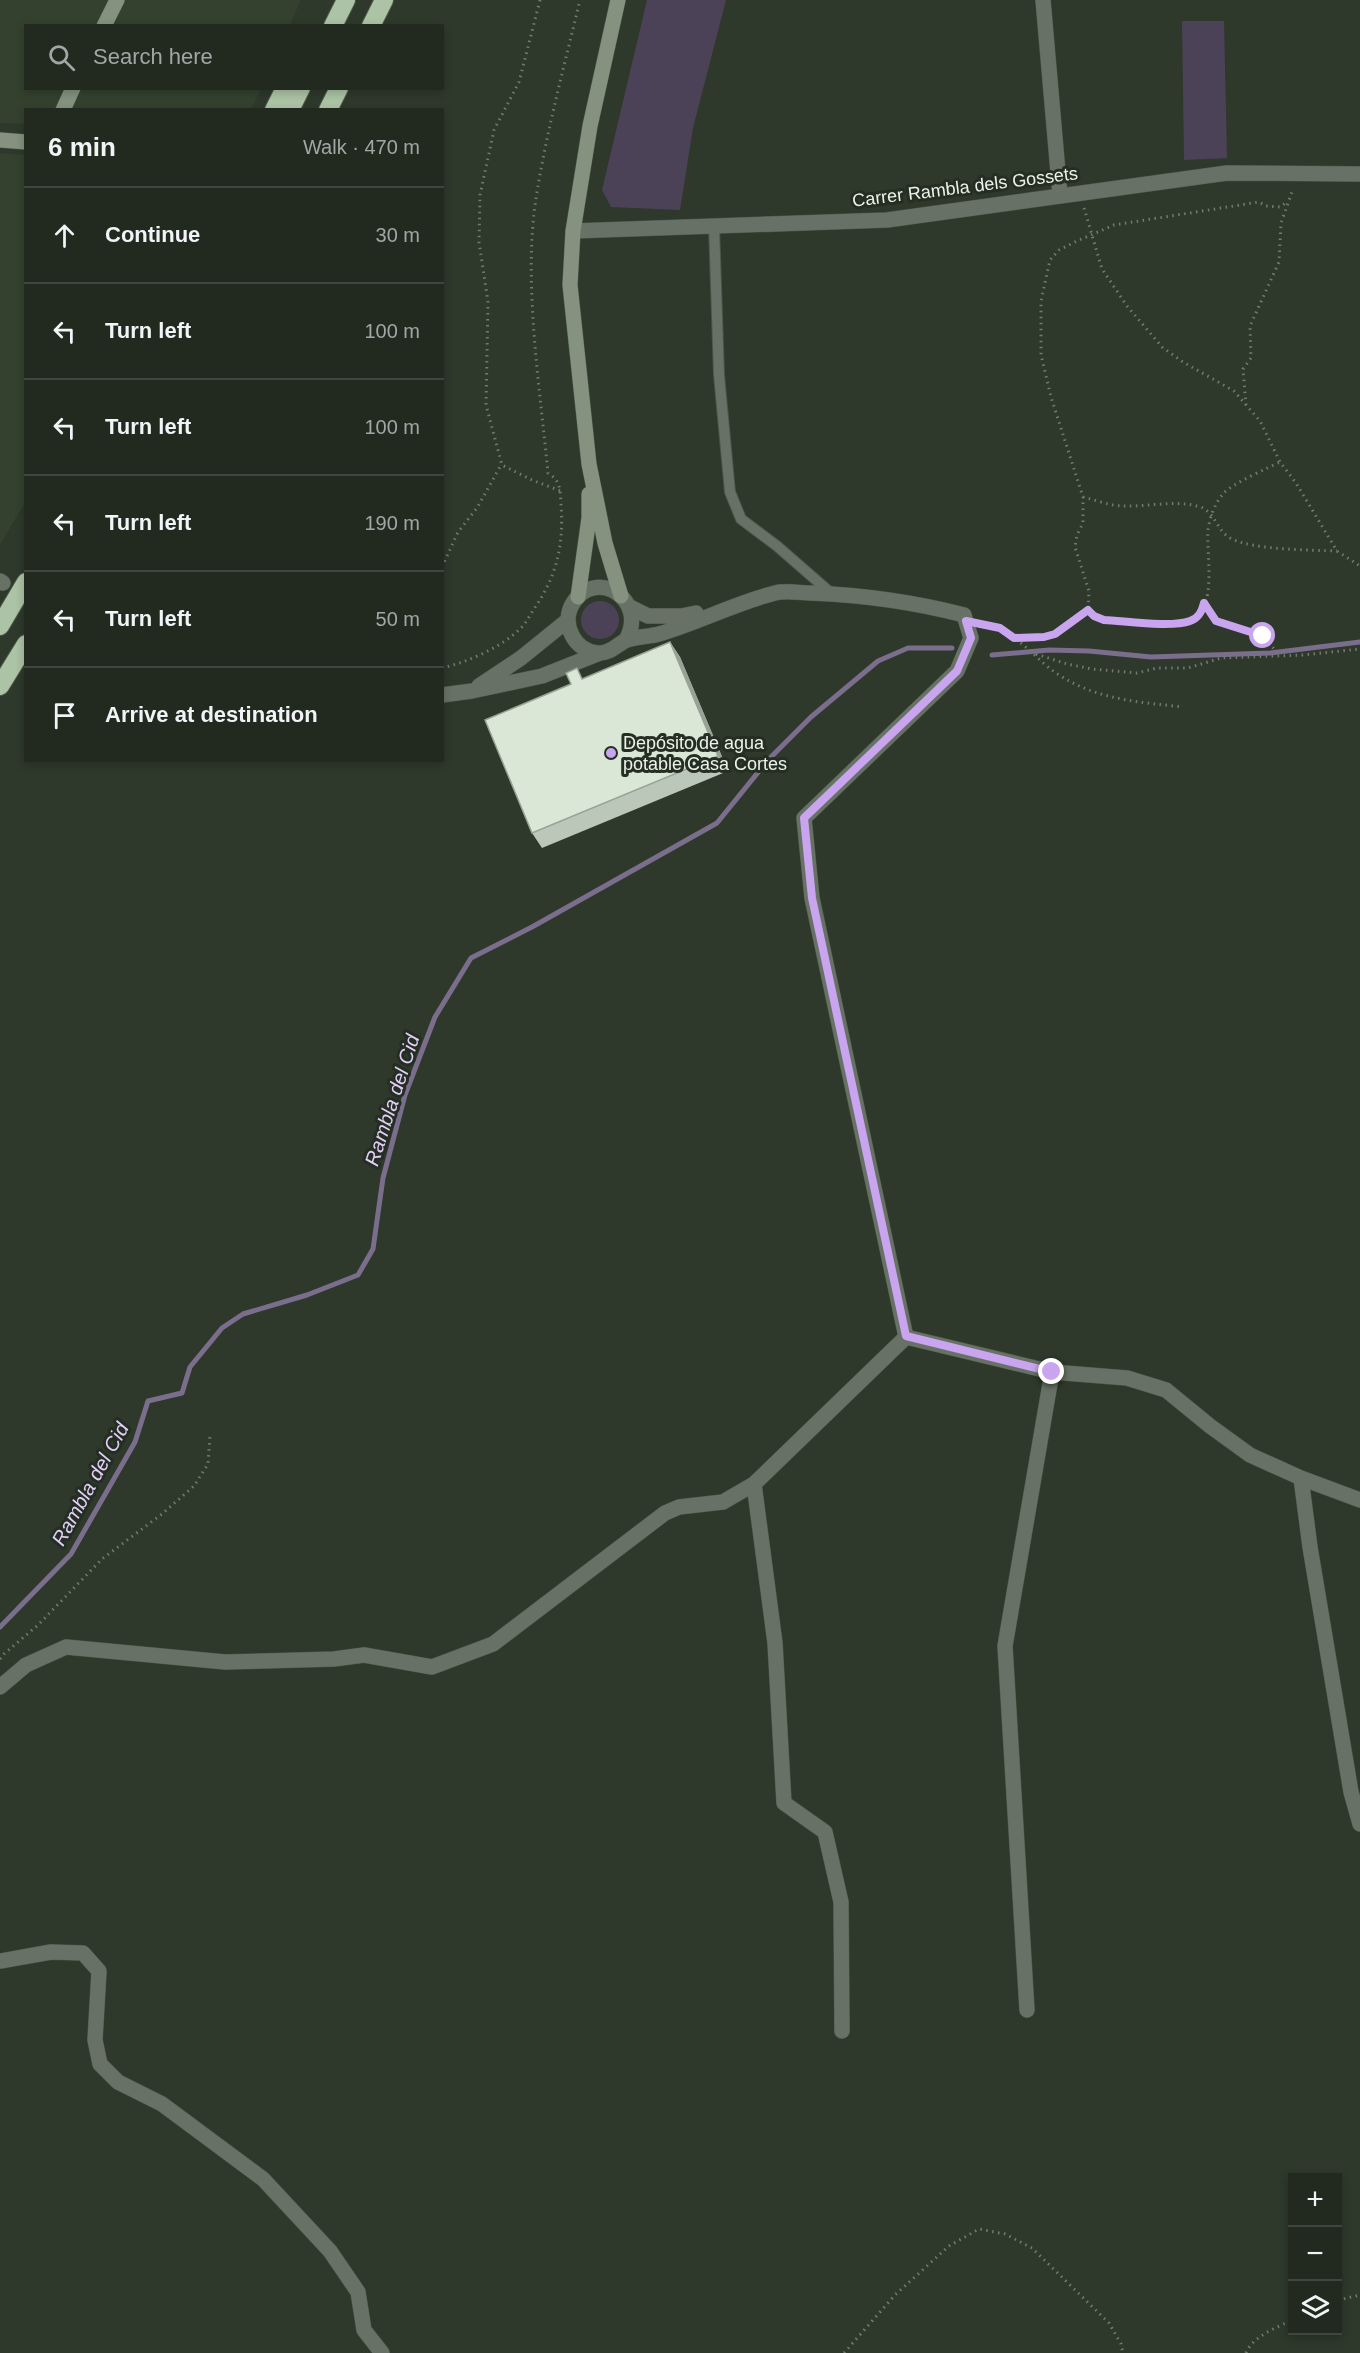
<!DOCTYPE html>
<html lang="en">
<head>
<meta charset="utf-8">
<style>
	body { margin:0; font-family:Helvetica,sans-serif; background:#2a3229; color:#f1f3f6 }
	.controls { position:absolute; right:18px; bottom:18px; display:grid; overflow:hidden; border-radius:0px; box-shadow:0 3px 9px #0003 }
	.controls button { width:54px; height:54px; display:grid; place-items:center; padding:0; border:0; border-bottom:2px solid #3f463e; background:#222a20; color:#f1f3f6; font:30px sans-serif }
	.stop { position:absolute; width:18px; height:18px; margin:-14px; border:4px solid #c8a5ee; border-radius:50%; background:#fff }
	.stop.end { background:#c8a5ee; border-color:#fff; box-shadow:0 2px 6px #0008 }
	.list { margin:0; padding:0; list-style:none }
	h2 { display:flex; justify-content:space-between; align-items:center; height:78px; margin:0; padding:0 24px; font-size:26px }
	h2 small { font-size:20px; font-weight:400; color:#a2a7a5 }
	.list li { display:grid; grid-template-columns:39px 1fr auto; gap:18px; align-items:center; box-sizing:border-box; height:96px; padding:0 24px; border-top:2px solid #3f463e }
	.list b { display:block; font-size:22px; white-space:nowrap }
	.list em { font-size:20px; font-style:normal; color:#a2a7a5 }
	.icon { flex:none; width:33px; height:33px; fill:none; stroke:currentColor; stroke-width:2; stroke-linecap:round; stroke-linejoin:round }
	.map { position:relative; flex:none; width:1360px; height:2353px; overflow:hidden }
	.search { position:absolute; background:#222a20; box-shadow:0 3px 9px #0003; left:24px; top:24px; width:420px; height:66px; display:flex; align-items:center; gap:15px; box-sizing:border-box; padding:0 21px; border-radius:0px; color:#a2a7a5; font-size:22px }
	.panel { position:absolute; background:#222a20; box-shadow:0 3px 9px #0003; left:24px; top:108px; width:420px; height:654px; border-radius:0px }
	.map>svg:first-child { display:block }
	.built { fill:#33412e }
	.green { fill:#4c4257 }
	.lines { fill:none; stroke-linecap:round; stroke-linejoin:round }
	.stream { stroke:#7b6d8c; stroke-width:5 }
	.lane-casing { stroke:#4c5649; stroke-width:12 }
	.street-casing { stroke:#4c5649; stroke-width:16 }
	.secondary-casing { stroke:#4c5649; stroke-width:16 }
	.highway-casing { stroke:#4c5649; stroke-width:20 }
	.path { stroke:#727b70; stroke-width:3; stroke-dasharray:1.5 4.5; stroke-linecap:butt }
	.lane { stroke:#687165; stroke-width:10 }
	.street { stroke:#687165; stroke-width:15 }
	.secondary { stroke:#84927f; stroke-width:15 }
	.highway { stroke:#acc3a5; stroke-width:18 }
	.wall { fill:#bbc7b8 }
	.shaded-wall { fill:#99a296 }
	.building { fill:#dae7d6; stroke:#99a296; stroke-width:1.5 }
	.route { stroke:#c8a5ee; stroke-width:8 }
	.poi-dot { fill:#c8a5ee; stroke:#252e22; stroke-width:2 }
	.labels { text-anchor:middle; stroke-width:6; stroke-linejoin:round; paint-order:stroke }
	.street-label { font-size:18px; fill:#ebf2e9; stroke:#252e22 }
	.poi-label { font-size:18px; fill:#ebf2e9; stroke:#252e22; text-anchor:start }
	.water-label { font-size:20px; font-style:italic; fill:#e3cffa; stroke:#252e22 }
</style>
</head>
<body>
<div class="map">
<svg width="1360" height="2353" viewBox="0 0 1360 2353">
	<rect width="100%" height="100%" fill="#2e382b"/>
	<!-- built -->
	<path class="built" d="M 0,0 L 301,0 L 290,25 L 26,26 L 26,88 L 261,89 L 251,109 L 26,110 L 25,124 L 0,123 Z
		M 0,153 L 25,155 L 26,501 L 0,545 Z"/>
	<!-- green -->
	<path class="green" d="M 647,0 L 726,0 L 693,128 L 680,210 L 611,207 L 602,190 Z
		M 1182,21 L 1224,21 L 1227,158 L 1184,160 Z
		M581 620a19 19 0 1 1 38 0a19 19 0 1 1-38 0Z"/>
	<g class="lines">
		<!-- stream -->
		<path class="stream" d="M 992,655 L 1049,650 L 1089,651 L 1151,657 L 1270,653 L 1360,642
			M 0,1627 L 71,1554 L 135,1442 L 148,1401 L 182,1393 L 190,1367 L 222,1328 L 243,1314 L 307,1295 L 358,1275 L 373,1249 L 383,1178 L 405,1095 L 435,1017 L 471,958 L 532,927 L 717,823 L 768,760 L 811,717 L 878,661 L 908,648 L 952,648"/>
		<defs>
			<path id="lane" d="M 714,226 L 719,375 L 730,492 L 741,519 L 777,546 L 832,594"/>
			<path id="street" d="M 1043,0 L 1060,195
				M 573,231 L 887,220 L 1227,173 L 1360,174
				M 0,581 L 3,583
				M 630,607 L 648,616 L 681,616 L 696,613
				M 626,640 C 649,599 595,567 573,603 C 560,624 575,652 599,653 C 612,653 617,644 627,640 C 637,636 649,637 659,634 C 698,623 735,603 775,593 C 786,590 800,593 811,593 C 862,595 914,602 964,615 L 971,638 L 957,671 L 804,818 L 812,898 L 906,1337 L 1052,1372 L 1127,1378 L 1166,1390 L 1210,1426 L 1250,1455 L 1301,1478 L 1360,1500
				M 479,686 L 521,658 L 568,620
				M 442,695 L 472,691 L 542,676 L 600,653
				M 1301,1478 L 1310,1547 L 1351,1792 L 1360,1824
				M 754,1484 L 775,1643 L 784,1803 L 825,1832 L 841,1902 L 842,2031
				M 0,1687 L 26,1665 L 66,1647 L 225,1662 L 334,1659 L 364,1655 L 432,1667 L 493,1644 L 665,1513 L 679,1507 L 723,1502 L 754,1484 L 906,1337
				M 0,1961 L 51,1952 L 83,1953 L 99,1971 L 95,2040 L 100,2064 L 118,2082 L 162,2104 L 263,2179 L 330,2251 L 358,2292 L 364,2330 L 382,2353
				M 1027,2010 L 1005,1646 L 1052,1372"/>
			<path id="secondary" d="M 618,0 L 590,126 L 573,231 L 570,285 L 589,464 L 605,543 L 621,596
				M 104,26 L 117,0
				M 63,110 L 73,88
				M 0,140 L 26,142
				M 578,597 L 589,518 L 589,494"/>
			<path id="highway" d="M 333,26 L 346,0
				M 371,26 L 384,0
				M 274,110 L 285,88
				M 290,110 L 301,88
				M 328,110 L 339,88
				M 0,626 L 26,582
				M 0,686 L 26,644"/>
		</defs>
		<!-- lane casing -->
		<use href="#lane" class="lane-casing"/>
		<!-- street casing -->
		<use href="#street" class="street-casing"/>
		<!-- secondary casing -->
		<use href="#secondary" class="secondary-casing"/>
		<!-- highway casing -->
		<use href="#highway" class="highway-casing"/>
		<!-- path -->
		<path class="path" d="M 540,0 L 519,82 L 494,130 L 480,195 L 479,242 L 488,302 L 486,405 L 502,465 L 532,480 L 561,491
			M 1084,208 L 1102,269 L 1127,306 L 1162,347 L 1183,362 L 1234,391 L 1260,421 L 1280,462 L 1296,483 L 1337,551 L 1360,566
			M 1246,405 L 1243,369 L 1251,358 L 1250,326 L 1279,262 L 1281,223 L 1293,189
			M 1083,497 C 1096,500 1110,506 1123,506 C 1147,507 1173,500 1197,506 C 1216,510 1216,532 1232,539 C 1254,550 1311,550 1337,551
			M 442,567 L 458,532 L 477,508 L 501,465
			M 1205,604 L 1216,621 C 1242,631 1264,628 1278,656
			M 1088,610 L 1094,616 L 1104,620 C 1125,621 1173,628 1191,621 C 1218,610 1206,552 1208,530 C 1210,516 1215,503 1224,493 C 1233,483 1268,468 1280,462
			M 983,625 C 1021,633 1030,656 1059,675 C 1098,700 1139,702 1183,707
			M 1014,638 L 1043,637 L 1055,634 L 1088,610 L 1089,591 L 1075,547 L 1077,535 L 1083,523 L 1083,497 L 1051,397 L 1041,355 L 1041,301 L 1050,260 L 1059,250 L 1077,241 L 1114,225 L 1259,202 L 1266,206 L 1280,207 L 1287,202
			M 1036,654 L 1067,664 L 1092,669 L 1137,673 L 1157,668 L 1188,668 L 1221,658 L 1303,655 L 1360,649
			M 442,668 C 468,662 502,647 521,628 C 526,623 530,615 534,609 C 557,576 564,544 561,504 C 560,490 561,481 548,473 C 540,389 524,287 535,205 C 545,137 564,67 580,0
			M 0,1659 L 4,1654 L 38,1625 L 102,1559 L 162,1514 L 194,1486 L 208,1464 L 210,1435
			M 1338,2300 L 1360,2295
			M 844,2353 L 895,2295 L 949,2246 L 979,2229 L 1005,2234 L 1032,2248 L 1109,2323 L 1121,2344 L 1123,2353
			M 1246,2353 C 1253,2336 1276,2328 1292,2320"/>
		<!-- lane -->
		<use href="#lane" class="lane"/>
		<!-- street -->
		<use href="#street" class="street"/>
		<!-- secondary -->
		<use href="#secondary" class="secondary"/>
		<!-- highway -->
		<use href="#highway" class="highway"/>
	</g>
	<!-- wall -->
	<path class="wall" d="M 670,642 L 680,657 L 728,771 L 542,848 L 532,833 L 571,684 Z"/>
	<!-- shaded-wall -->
	<path class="shaded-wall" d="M 670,642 L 680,657 L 728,771 L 718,756 Z"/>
	<!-- building -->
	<path class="building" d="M 670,642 L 718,756 L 532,833 L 485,720 L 571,684 L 566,673 L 577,668 L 582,679 Z"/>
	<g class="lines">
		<!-- route -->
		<path class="route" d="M 1052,1372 L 906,1336 L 812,898 L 804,818 L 957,671 L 971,638 L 966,621 L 1000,628 L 1014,638 L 1044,637 L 1055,634 L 1088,610 L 1094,616 L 1104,620 C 1126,621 1171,628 1190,621 C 1199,618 1202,611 1204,603 L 1216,621 L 1263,636"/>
	</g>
	<!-- markers -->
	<circle class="poi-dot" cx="611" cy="753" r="6"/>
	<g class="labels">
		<!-- street labels -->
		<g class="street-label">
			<text transform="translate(965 187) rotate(-7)" y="6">Carrer Rambla dels Gossets</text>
		</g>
		<!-- poi labels -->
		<g class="poi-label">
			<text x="623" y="749">Depósito de agua<tspan x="623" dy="21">potable Casa Cortes</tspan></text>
		</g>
		<!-- water labels -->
		<g class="water-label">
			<text transform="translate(392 1100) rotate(-72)" y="7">Rambla del Cid</text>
			<text transform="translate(90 1484) rotate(-61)" y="7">Rambla del Cid</text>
		</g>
	</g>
</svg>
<div class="controls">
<button>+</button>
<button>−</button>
<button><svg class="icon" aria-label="layers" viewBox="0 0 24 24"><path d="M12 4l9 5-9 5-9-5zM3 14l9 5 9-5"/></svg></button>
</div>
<div class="stop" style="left:1263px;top:636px"></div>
<div class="stop end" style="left:1052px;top:1372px"></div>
<div class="search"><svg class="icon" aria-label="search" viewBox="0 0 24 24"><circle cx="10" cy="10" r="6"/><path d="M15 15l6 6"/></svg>Search here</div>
<section class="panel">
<h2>6 min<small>Walk · 470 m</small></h2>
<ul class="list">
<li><svg class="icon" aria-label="ahead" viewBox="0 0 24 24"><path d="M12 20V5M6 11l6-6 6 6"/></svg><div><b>Continue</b></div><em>30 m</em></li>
<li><svg class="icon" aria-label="left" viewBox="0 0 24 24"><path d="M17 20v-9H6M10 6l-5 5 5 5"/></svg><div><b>Turn left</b></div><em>100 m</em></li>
<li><svg class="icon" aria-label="left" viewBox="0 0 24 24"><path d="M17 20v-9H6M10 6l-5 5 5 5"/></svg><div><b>Turn left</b></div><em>100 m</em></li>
<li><svg class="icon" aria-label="left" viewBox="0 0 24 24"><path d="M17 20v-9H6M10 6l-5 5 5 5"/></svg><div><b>Turn left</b></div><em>190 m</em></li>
<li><svg class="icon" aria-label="left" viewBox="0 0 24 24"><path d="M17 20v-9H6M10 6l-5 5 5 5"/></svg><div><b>Turn left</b></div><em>50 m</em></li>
<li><svg class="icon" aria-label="arrive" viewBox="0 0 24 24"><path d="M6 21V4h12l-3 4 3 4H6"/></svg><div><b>Arrive at destination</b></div></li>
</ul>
</section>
</div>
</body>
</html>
